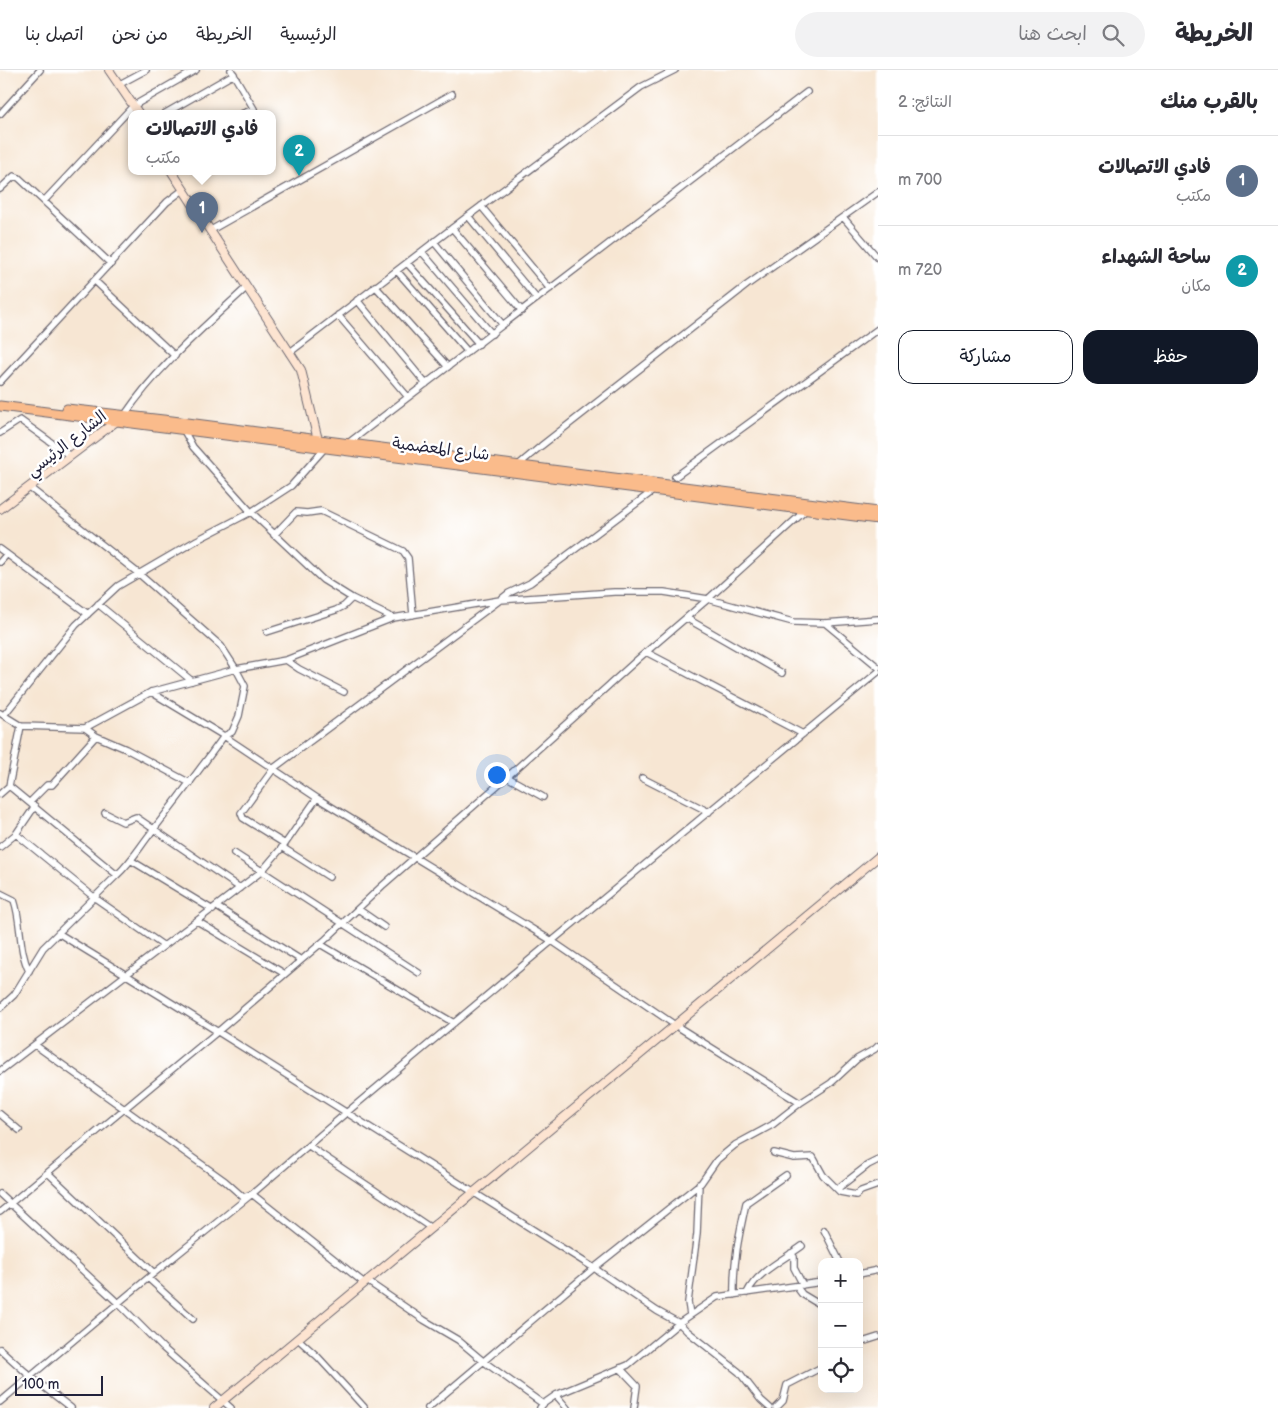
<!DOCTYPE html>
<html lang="ar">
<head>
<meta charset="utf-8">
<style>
	body { margin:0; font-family:"Balsamiq Sans","Playpen Sans Arabic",sans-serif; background:#f2f2f3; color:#2b2b33; direction:rtl }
	.controls { position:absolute; right:15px; bottom:15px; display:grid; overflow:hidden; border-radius:10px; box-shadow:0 5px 20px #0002 }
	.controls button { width:45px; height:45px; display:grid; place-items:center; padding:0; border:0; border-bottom:1px solid #e1e1e2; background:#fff; color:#2b2b33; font:25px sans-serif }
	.scale { position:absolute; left:15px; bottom:12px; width:88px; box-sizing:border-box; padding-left:5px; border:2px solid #22223b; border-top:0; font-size:14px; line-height:18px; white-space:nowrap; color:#22223b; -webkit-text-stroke:4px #fff; paint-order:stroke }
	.you { position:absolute; left:496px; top:704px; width:18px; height:18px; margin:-12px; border:4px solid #fff; border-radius:50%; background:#1a73e8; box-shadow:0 0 0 8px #1a73e833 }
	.badge { display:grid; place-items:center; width:32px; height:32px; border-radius:50%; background:#111827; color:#fff; font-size:16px; font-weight:700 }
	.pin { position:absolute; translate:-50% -41px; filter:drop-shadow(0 1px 2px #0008) }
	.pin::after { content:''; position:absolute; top:26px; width:18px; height:15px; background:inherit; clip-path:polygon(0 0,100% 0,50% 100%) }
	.popup { position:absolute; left:128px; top:40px; width:148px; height:65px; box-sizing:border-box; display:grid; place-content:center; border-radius:10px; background:#fff; filter:drop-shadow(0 1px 4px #0005); font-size:16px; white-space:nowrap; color:#7c7c81 }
	.popup b { font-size:19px; color:#2b2b33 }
	.popup::after { content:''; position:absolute; left:50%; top:100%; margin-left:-10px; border:10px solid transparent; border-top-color:#fff }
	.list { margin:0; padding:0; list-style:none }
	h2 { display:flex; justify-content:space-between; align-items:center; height:65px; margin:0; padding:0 20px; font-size:21px }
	h2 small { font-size:16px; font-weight:400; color:#7c7c81 }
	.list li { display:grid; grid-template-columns:32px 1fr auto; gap:15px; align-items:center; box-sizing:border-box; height:90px; padding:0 20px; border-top:1px solid #e1e1e2 }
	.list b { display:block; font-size:19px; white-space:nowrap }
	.list p { margin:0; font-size:16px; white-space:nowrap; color:#7c7c81 }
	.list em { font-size:16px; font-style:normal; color:#7c7c81 }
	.actions { display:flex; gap:10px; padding:15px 20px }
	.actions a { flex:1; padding:11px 0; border:1px solid #111827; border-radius:15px; text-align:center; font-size:18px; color:#111827 }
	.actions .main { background:#111827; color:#fff }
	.icon { flex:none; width:28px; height:28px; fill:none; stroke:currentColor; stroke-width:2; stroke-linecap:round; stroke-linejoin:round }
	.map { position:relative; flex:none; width:878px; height:1338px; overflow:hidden; direction:ltr }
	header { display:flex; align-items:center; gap:30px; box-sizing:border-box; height:70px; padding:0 25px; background:#fff; border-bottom:1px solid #e1e1e2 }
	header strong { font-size:24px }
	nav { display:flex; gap:28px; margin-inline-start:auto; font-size:18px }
	.search { width:350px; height:45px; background:#f2f2f3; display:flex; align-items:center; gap:12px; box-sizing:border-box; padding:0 18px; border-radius:28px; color:#7c7c81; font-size:19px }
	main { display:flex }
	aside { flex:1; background:#fff }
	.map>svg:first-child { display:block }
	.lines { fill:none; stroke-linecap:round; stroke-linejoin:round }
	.street-casing { stroke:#6d6770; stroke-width:8 }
	.secondary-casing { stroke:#6d6770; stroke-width:10 }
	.primary-casing { stroke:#6d6770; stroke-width:11 }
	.street { stroke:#fff; stroke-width:5.5 }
	.secondary { stroke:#fde4d1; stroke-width:8 }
	.primary { stroke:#fabb8b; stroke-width:9 }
	.labels { text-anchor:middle; stroke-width:5; stroke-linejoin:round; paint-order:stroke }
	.street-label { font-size:16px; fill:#22223b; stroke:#fff }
</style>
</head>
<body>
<header>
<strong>الخريطة</strong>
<div class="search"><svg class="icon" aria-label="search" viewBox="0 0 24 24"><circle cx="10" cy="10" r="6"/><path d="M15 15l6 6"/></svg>ابحث هنا</div>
<nav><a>الرئيسية</a><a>الخريطة</a><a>من نحن</a><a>اتصل بنا</a></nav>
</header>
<main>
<aside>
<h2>بالقرب منك<small>النتائج: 2</small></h2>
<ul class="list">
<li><span class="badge" style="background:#5c6f8a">1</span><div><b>فادي الاتصالات</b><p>مكتب</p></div><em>700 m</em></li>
<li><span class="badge" style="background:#0f9aa8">2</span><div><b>ساحة الشهداء</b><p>مكان</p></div><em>720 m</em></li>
</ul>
<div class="actions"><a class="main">حفظ</a><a>مشاركة</a></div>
</aside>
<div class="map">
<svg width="878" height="1338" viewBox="0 0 878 1338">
	<rect width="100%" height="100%" fill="#fff"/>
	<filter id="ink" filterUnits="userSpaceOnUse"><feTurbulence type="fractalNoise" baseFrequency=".02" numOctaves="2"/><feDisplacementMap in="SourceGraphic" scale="10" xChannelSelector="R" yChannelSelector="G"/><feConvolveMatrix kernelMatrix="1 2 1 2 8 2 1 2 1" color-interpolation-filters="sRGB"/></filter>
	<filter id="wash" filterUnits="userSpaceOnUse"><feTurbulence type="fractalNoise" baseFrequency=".0096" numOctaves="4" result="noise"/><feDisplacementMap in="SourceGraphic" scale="20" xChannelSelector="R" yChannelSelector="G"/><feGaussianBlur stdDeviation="1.12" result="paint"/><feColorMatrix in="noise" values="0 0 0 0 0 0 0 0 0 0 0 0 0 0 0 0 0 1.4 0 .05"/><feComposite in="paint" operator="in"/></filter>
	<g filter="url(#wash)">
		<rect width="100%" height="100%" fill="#f7e6d3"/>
	</g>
	<g filter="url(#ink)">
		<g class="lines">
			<defs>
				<path id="street" d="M 231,0 L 254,39 L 241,44
					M 118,15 L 146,0
					M 0,44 L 40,0
					M 164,44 L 234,4
					M 0,119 L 14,106 L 19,108 L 111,194
					M 44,131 L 133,36 L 196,0
					M 481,136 L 550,219
					M 468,146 L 537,229
					M 843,147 L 878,188
					M 452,158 L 522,241
					M 211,160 L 452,24
					M 434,172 L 503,255
					M 422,182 L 492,264
					M 407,193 L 479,274
					M 397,201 L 468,282
					M 95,211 L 175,286
					M 375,216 L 448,297
					M 357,230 L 426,314
					M 338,245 L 408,327
					M 289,283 L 468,146 L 641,17 L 675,0
					M 0,312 L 167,132 L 183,120
					M 124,346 C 157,297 204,257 247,217
					M 183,359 L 193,377 L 251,442 L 323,510 L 352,528 L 393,548
					M 0,363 L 20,350 L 70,386
					M 347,374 L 807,22
					M 517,396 L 541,376 L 747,215 L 878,122
					M 675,407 L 878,259
					M 30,418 L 138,503 L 221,576 L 236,599 L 245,616 L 239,646 L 232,662 L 224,666 C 201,698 178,728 154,759 C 140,776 133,790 117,805
					M 274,465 L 296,442 L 307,443 L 321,441 L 403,481 L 408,488 L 413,545
					M 0,479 L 88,544
					M 0,492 L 7,484
					M 98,534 L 192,611
					M 686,548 L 782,603
					M 825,553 L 878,597
					M 267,562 L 336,540 L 344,536 L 352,528
					M 646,582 L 803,664
					M 286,590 L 299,599 L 344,622
					M 151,622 L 224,666 L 317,728 L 552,871 L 675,955 L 800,1033
					M 0,643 L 21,656 L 9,716 L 117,805 L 43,878 L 14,925 L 0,938
					M 4,645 L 76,555 L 118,516 L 197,470 L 251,442 L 291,416 L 324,379
					M 21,656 L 85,658 L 151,622 L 236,599 L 286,590 L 393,548 L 500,530 L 614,522 L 664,522 L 708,529 L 793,552 L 825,553 L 878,549
					M 85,658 L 96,666 L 126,679 L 190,713
					M 507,707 L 543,727
					M 642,708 L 709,742
					M 0,724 L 9,716
					M 30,732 L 47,715 L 52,715 L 96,666
					M 105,743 L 123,752 L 136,747 L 240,818
					M 16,764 L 95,828 L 164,876
					M 285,774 L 243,748 L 241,743 L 274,698 L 500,530 L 509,523 L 530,513 L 653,421
					M 0,777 L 16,764 L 35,736
					M 282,777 L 329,807
					M 234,783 L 419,903
					M 132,791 L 213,840
					M 0,823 L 14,830 C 22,853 18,879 29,901
					M 217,837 L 301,890
					M 358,839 L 384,857
					M 197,851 L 285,904
					M 58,863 L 180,938 L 594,1198 L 657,1241 L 679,1253 L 687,1261 L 739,1302 L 761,1330 L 770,1338
					M 320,874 L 454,953
					M 35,975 L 225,1111 L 243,1127 L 252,1124 L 363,1212 L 367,1211 L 424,1250 L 458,1270 L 483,1291 L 543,1334
					M 0,1001 L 262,801 L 285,774 L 317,728
					M 0,1044 L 19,1060
					M 309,1076 L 431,1158
					M 774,1083 L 794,1088 L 813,1087 L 823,1105 L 840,1122 L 856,1125 L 861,1121 L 878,1115
					M 48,1103 L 154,1203
					M 837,1119 L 868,1095 L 878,1090
					M 0,1124 L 119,1234 L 163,1278 L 231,1338
					M 0,1142 L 222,958 L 326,869 L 382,816 L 507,707 L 638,589 L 708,529 L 806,440
					M 824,1160 L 840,1192
					M 791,1183 L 794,1187 L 794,1198 L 803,1215
					M 859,1204 L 878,1200
					M 148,1208 L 193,1249
					M 796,1216 L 802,1224 L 822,1236
					M 747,1223 C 757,1202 783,1190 802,1176
					M 734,1225 C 733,1192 739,1165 746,1133 L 786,1105
					M 690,1245 L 688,1232 L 697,1164 L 699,1114
					M 298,1269 L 318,1287 L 364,1337
					M 859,1273 L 878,1267
					M 0,1279 L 31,1307 L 71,1338
					M 620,1298 L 637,1316 L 634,1338
					M 556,1325 L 567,1338
					M 0,1332 L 148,1208 L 252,1124 L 346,1043 L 552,871 L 878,602
					M 428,1338 L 594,1198 L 701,1113 L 717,1090 L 735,1075 L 772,1055 L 800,1033 L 831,1013 L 857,989 L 875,979 L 878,976
					M 540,1338 L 543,1334 L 556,1325 L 628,1295 L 679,1253 L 717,1227 L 822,1212
					M 776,1338 L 783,1331 L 787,1315 L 822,1297"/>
				<path id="secondary" d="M 109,0 L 139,44
					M 172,102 L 301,300 L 318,370
					M 0,439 L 118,350
					M 214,1338 L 878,787"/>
				<path id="primary" d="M 0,336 L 878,449
					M 67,339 L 172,351 L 878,442"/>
			</defs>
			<!-- street casing -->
			<use href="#street" class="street-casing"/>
			<!-- secondary casing -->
			<use href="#secondary" class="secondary-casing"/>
			<!-- primary casing -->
			<use href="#primary" class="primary-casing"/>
			<!-- street -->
			<use href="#street" class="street"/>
			<!-- secondary -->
			<use href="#secondary" class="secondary"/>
			<!-- primary -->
			<use href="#primary" class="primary"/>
		</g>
	</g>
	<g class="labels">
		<!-- street labels -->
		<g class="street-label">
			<text transform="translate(66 373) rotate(-38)" y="6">الشارع الرئيسي</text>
			<text transform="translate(441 378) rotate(7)" y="6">شارع المعضمية</text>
		</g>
	</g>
</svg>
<div class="controls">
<button>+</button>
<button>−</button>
<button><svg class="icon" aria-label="locate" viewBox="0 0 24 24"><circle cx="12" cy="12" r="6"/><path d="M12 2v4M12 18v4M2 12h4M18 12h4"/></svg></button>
</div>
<div class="scale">100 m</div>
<div class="you"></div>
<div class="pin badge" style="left:202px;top:163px;background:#5c6f8a">1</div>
<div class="popup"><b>فادي الاتصالات</b>مكتب</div>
<div class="pin badge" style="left:299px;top:106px;background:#0f9aa8">2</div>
</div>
</main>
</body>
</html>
